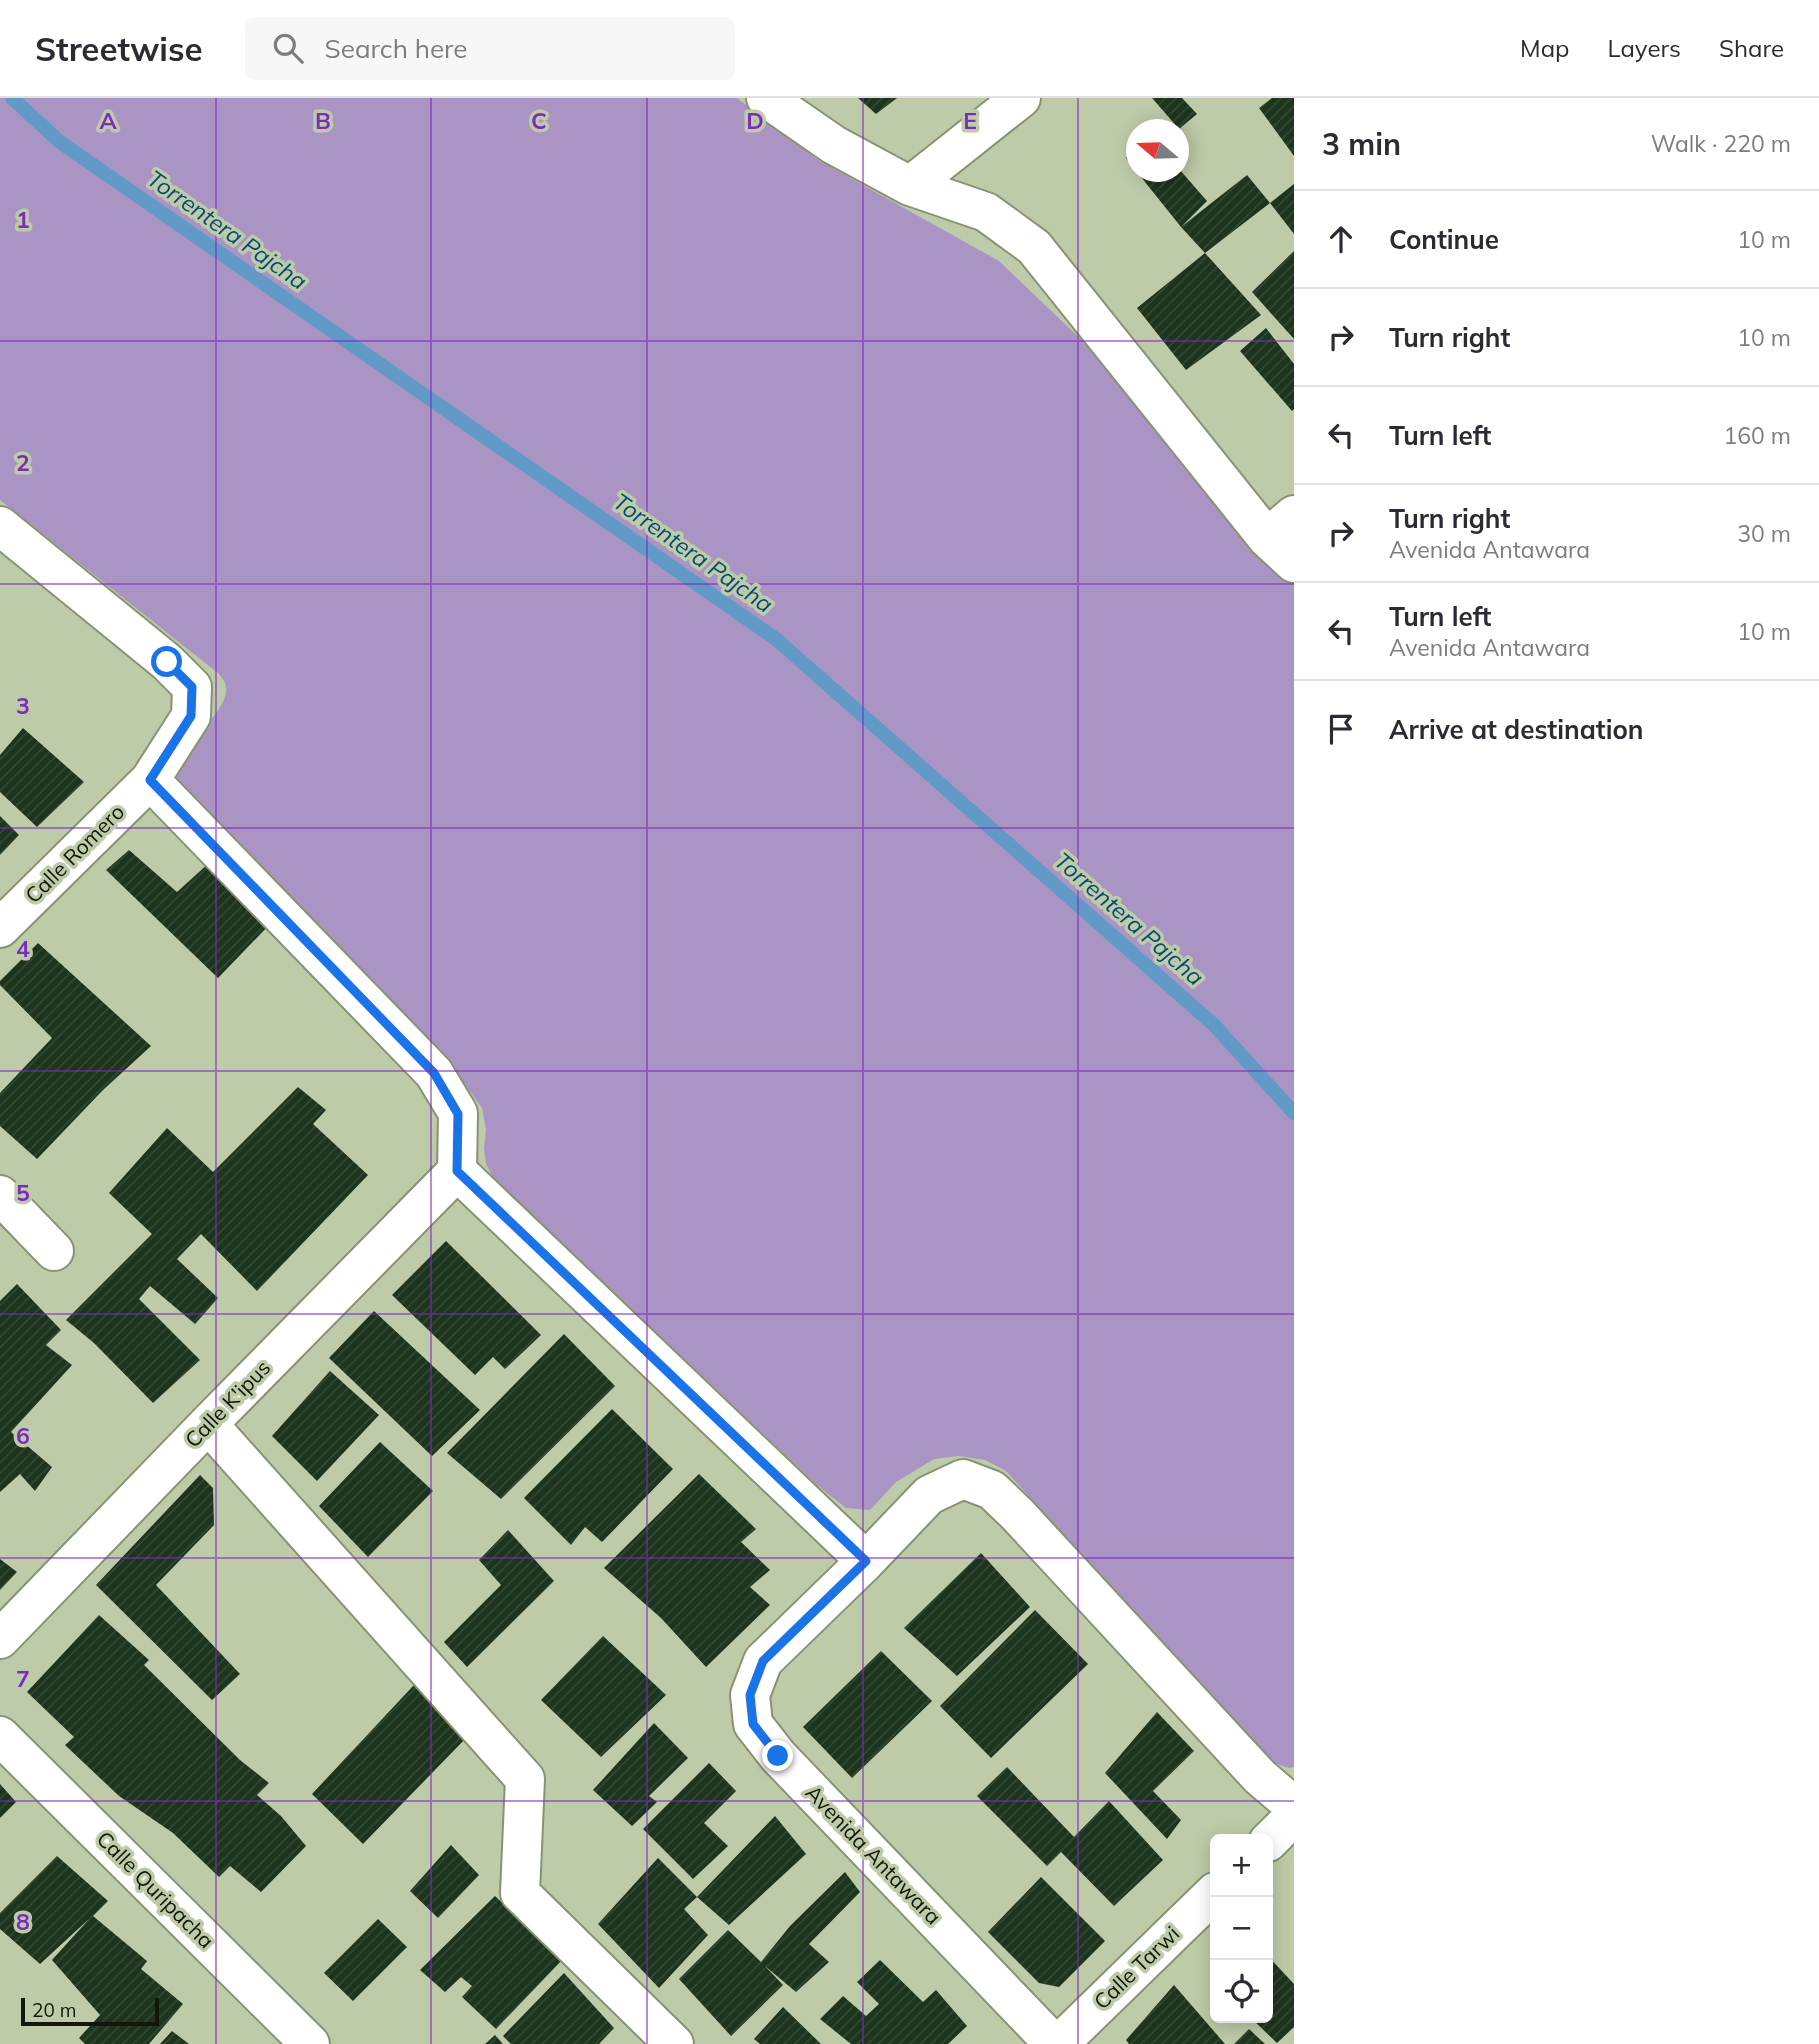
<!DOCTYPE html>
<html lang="en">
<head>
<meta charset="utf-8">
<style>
	body { margin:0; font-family:Mulish,sans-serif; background:#f7f7f7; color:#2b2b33 }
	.controls { position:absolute; right:21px; bottom:21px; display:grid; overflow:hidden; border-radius:10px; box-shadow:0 4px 18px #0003 }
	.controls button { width:63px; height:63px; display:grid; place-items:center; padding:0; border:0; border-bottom:2px solid #e1e1e2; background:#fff; color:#2b2b33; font:35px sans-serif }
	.compass { position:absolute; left:1126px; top:21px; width:63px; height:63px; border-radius:50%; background:#fff; box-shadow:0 4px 18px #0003; rotate:289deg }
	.scale { position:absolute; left:21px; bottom:18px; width:138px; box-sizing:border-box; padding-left:7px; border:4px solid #12170a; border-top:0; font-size:19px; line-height:24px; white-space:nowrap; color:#12170a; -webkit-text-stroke:5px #becba8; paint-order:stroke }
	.stop { position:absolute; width:21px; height:21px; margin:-16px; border:5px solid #1a73e8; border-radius:50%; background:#fff }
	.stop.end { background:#1a73e8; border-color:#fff; box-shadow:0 2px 7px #0008 }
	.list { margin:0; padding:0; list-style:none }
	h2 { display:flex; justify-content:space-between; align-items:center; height:91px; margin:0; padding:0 28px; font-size:30px }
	h2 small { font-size:23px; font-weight:400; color:#7c7c81 }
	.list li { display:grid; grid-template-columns:46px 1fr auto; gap:21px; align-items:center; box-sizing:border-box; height:98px; padding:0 28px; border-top:2px solid #e1e1e2 }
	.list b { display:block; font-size:26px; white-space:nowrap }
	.list p { margin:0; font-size:23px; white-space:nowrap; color:#7c7c81 }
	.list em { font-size:23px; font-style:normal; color:#7c7c81 }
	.icon { flex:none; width:38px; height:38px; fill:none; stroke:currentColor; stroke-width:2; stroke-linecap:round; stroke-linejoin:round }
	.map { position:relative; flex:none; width:1294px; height:1946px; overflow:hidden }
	header { display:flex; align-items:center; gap:42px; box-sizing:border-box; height:98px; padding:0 35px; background:#fff; border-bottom:2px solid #e1e1e2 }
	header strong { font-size:33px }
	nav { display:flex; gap:38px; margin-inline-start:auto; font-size:24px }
	.search { width:490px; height:63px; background:#f7f7f7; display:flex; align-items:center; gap:18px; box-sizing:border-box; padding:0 24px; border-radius:10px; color:#7c7c81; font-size:26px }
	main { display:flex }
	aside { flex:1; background:#fff }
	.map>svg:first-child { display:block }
	.park { fill:#a994c3 }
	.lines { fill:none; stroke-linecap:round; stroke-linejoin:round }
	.stream { stroke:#629ac7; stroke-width:14 }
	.building { fill:url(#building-hatch) }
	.street-casing { stroke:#879372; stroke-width:42 }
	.street { stroke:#fff; stroke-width:38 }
	.route { stroke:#1a73e8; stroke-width:9 }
	.grid { fill:none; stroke:#7b2cbf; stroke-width:2; stroke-opacity:0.55 }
	.labels { text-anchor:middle; stroke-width:7; stroke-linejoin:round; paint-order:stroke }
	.street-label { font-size:21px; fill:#12170a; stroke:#becba8 }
	.water-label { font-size:23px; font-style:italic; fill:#044a76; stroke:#becba8 }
	.grid-label { font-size:23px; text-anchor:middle; font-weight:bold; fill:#7b2cbf; stroke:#becba8; stroke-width:7; stroke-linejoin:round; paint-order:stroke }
</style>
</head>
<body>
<header>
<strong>Streetwise</strong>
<div class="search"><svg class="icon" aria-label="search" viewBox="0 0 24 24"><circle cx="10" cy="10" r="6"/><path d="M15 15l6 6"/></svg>Search here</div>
<nav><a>Map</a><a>Layers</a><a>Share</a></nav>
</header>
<main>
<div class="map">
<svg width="1294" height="1946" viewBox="0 0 1294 1946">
	<defs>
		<pattern id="building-hatch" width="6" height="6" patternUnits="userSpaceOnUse" patternTransform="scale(1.75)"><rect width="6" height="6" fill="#1d341d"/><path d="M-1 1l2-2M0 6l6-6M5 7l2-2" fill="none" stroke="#344834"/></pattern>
	</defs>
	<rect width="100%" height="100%" fill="#becba8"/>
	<!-- park -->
	<path class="park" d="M 0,0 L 737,0 L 818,62 L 999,163 L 1113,272 L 1294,461 L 1294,1669 L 1289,1670 L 1266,1662 L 1006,1373 L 985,1362 L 958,1358 L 934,1361 L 896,1384 L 870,1412 L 846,1410 L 817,1387 L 494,1081 L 486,1066 L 484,1051 L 486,1032 L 482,1010 L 466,988 L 180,694 C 176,684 174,673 178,662 C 187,641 234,609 225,585 C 224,582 221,579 219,576 L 0,402 Z"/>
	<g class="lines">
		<!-- stream -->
		<path class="stream" d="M 12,0 L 60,44 L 776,541 L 1214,927 L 1294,1015"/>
	</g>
	<!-- building -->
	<path class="building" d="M 858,0 L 897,0 L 876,16 Z
		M 1152,0 L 1182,0 L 1197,16 L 1179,31 Z
		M 1272,0 L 1294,0 L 1294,58 L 1259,10 Z
		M 1136,51 L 1136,73 L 1126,60 Z
		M 1179,71 L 1207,103 L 1181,129 L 1137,74 L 1179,74 Z
		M 1247,77 L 1270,105 L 1205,155 L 1181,129 Z
		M 1294,86 L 1294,136 L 1270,105 Z
		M 1294,153 L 1294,241 L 1252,194 Z
		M 1205,155 L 1261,217 L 1186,272 L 1137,210 Z
		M 1266,230 L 1294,266 L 1294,311 L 1292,313 L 1240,253 Z
		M 23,630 L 84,684 L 37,729 L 0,694 L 0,657 Z
		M 0,718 L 19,737 L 0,757 Z
		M 129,752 L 177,794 L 209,765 L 271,825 L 218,880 L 106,772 Z
		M 38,845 L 151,948 L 103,992 L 37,1061 L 0,1028 L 0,995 L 52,940 L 0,887 L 0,883 Z
		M 298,989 L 326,1012 L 313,1026 L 368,1077 L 257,1193 L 201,1136 L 177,1161 L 218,1200 L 195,1226 L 150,1188 L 139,1201 L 200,1262 L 153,1305 L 94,1245 L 66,1222 L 152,1136 L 109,1095 L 167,1030 L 213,1074 Z
		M 446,1143 L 541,1237 L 505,1271 L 493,1259 L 475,1277 L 392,1197 Z
		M 17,1186 L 61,1232 L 46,1247 L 72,1267 L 11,1334 L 52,1369 L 35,1393 L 20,1376 L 0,1394 L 0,1203 Z
		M 374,1213 L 480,1312 L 432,1358 L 329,1260 Z
		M 564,1236 L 615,1288 L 501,1401 L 447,1355 Z
		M 330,1273 L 379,1317 L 317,1383 L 272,1338 Z
		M 612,1311 L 673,1371 L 602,1444 L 585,1429 L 571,1447 L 524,1400 Z
		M 380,1344 L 433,1393 L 368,1459 L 319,1408 Z
		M 699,1376 L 756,1431 L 741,1444 L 770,1472 L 750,1489 L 770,1507 L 706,1569 L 661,1520 L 604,1470 Z
		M 200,1377 L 213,1390 L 214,1427 L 156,1487 L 240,1576 L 212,1602 L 96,1487 Z
		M 508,1432 L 554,1483 L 467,1569 L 444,1544 L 501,1487 L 479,1462 Z
		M 981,1455 L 1030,1509 L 957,1578 L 904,1530 Z
		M 0,1461 L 17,1474 L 0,1492 Z
		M 1035,1512 L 1088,1566 L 991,1660 L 940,1608 Z
		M 99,1517 L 149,1562 L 144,1567 L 240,1662 L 269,1685 L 257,1697 L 281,1718 L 306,1748 L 261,1794 L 230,1768 L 219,1779 L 173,1735 L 119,1698 L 65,1647 L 74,1639 L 27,1594 Z
		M 603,1538 L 666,1597 L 601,1659 L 541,1602 Z
		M 881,1553 L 932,1603 L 852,1680 L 803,1629 Z
		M 414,1587 L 467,1639 L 363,1746 L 312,1696 Z
		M 1157,1614 L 1194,1653 L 1153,1693 L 1181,1722 L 1167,1741 L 1105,1675 Z
		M 654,1625 L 688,1660 L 649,1698 L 657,1704 L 632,1728 L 593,1692 Z
		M 709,1665 L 736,1693 L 704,1725 L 728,1748 L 693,1781 L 643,1731 Z
		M 1007,1669 L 1074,1739 L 1109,1703 L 1163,1762 L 1114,1808 L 1061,1754 L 1047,1768 L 977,1698 Z
		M 0,1686 L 16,1704 L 0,1720 Z
		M 775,1718 L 806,1756 L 729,1827 L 697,1799 Z
		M 451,1747 L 479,1777 L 438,1820 L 410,1793 Z
		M 57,1758 L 108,1803 L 93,1818 L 147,1863 L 141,1871 L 183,1906 L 149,1946 L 85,1946 L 79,1940 L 100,1917 L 52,1862 L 89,1821 L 40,1866 L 0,1831 L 0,1815 Z
		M 658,1760 L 697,1799 L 684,1811 L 708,1837 L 659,1890 L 598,1826 Z
		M 845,1774 L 860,1794 L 809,1846 L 829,1864 L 796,1894 L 765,1868 L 783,1887 L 731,1938 L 679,1881 L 728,1832 L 761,1864 L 790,1828 Z
		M 1041,1779 L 1105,1843 L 1059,1889 L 1039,1885 L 988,1834 Z
		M 495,1798 L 563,1861 L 496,1931 L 462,1899 L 472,1888 L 461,1879 L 445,1894 L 420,1872 Z
		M 378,1821 L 407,1849 L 353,1903 L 324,1875 Z
		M 1268,1858 L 1294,1886 L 1294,1929 L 1277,1945 L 1251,1920 L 1268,1920 Z
		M 880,1862 L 923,1904 L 936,1892 L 967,1928 L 948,1946 L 851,1946 L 820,1921 L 843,1898 L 866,1918 L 879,1906 L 857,1884 Z
		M 564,1875 L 614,1930 L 599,1946 L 511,1946 L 503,1938 Z
		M 1174,1887 L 1225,1946 L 1129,1946 L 1126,1942 Z
		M 783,1909 L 821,1946 L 760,1946 L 754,1941 Z
		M 1249,1931 L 1265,1946 L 1234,1946 Z
		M 172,1933 L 189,1946 L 160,1946 Z
		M 495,1937 L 503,1946 L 485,1946 Z"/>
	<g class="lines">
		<defs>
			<path id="street" d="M 766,0 L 834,47 L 910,88 L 986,114 L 1034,149 L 1267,440 L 1294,465
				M 910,88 L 1021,0
				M 0,428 L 167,564 L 192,589 L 191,618 L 150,682 L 434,975 L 458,1015 L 457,1073 L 866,1463
				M 1267,440 L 1294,417
				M 0,830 L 150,682
				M 0,1097 L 54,1153
				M 208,1326 L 525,1681 L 520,1795 L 674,1946
				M 0,1541 L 208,1326 L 457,1073
				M 0,1638 L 310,1946
				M 1268,1744 L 1294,1718
				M 1054,1946 L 778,1658 L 753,1626 L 750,1597 L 763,1563 L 866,1463 L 929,1397 L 963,1381 L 992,1392 L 1017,1416 L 1260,1679 L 1294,1708
				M 1059,1946 L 1215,1794"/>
		</defs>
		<!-- street casing -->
		<use href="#street" class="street-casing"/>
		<!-- street -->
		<use href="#street" class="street"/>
	</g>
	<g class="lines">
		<!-- route -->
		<path class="route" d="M 167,564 L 192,589 L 191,618 L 150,682 L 434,975 L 458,1016 L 457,1073 L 866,1463 L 763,1563 L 750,1597 L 753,1626 L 778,1658"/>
	</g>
	<!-- grid -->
	<path class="grid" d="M 216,0 L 216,1946M 431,0 L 431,1946M 647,0 L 647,1946M 863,0 L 863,1946M 1078,0 L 1078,1946M 0,243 L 1294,243M 0,486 L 1294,486M 0,730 L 1294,730M 0,973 L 1294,973M 0,1216 L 1294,1216M 0,1460 L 1294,1460M 0,1703 L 1294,1703"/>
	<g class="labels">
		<!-- street labels -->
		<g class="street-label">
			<text transform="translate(75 756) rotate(-45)" y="7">Calle Romero</text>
			<text transform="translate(228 1306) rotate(-46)" y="7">Calle K'ipus</text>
			<text transform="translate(873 1757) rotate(46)" y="7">Avenida Antawara</text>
			<text transform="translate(155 1792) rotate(45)" y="7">Calle Quripacha</text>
			<text transform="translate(1137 1870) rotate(-44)" y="7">Calle Tarwi</text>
		</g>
		<!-- water labels -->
		<g class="water-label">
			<text transform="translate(227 132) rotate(35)" y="8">Torrentera Pajcha</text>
			<text transform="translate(693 455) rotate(35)" y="8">Torrentera Pajcha</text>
			<text transform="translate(1129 821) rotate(41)" y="8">Torrentera Pajcha</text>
		</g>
	</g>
	<g class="grid-label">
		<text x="108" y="31">A</text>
		<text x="323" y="31">B</text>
		<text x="539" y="31">C</text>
		<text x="755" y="31">D</text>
		<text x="970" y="31">E</text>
		<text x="23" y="130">1</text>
		<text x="23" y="373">2</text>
		<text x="23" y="616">3</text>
		<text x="23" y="859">4</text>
		<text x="23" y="1103">5</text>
		<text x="23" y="1346">6</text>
		<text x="23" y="1589">7</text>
		<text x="23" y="1832">8</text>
	</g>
</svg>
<div class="controls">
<button>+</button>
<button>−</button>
<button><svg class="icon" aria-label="locate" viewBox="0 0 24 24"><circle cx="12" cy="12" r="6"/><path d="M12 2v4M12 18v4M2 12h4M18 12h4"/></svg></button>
</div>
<svg class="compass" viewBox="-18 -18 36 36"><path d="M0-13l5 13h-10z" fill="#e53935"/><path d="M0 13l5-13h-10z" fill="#7c7c81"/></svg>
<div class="scale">20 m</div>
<div class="stop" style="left:167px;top:564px"></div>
<div class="stop end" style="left:778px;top:1658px"></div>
</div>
<aside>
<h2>3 min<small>Walk · 220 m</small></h2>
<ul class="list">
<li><svg class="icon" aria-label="ahead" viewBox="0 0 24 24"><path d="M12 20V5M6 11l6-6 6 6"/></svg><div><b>Continue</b></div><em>10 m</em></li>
<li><svg class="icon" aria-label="right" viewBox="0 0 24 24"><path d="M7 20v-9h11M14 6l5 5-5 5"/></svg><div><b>Turn right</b></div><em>10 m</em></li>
<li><svg class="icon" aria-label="left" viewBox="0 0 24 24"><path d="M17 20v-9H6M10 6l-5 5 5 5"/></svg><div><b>Turn left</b></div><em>160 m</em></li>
<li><svg class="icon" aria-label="right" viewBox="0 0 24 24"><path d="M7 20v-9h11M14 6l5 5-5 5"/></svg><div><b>Turn right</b><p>Avenida Antawara</p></div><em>30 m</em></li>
<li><svg class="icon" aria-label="left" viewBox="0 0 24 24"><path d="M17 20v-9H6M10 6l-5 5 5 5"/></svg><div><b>Turn left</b><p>Avenida Antawara</p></div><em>10 m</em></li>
<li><svg class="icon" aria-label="arrive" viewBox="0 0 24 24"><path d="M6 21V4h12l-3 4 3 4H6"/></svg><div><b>Arrive at destination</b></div></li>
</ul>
</aside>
</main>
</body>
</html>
